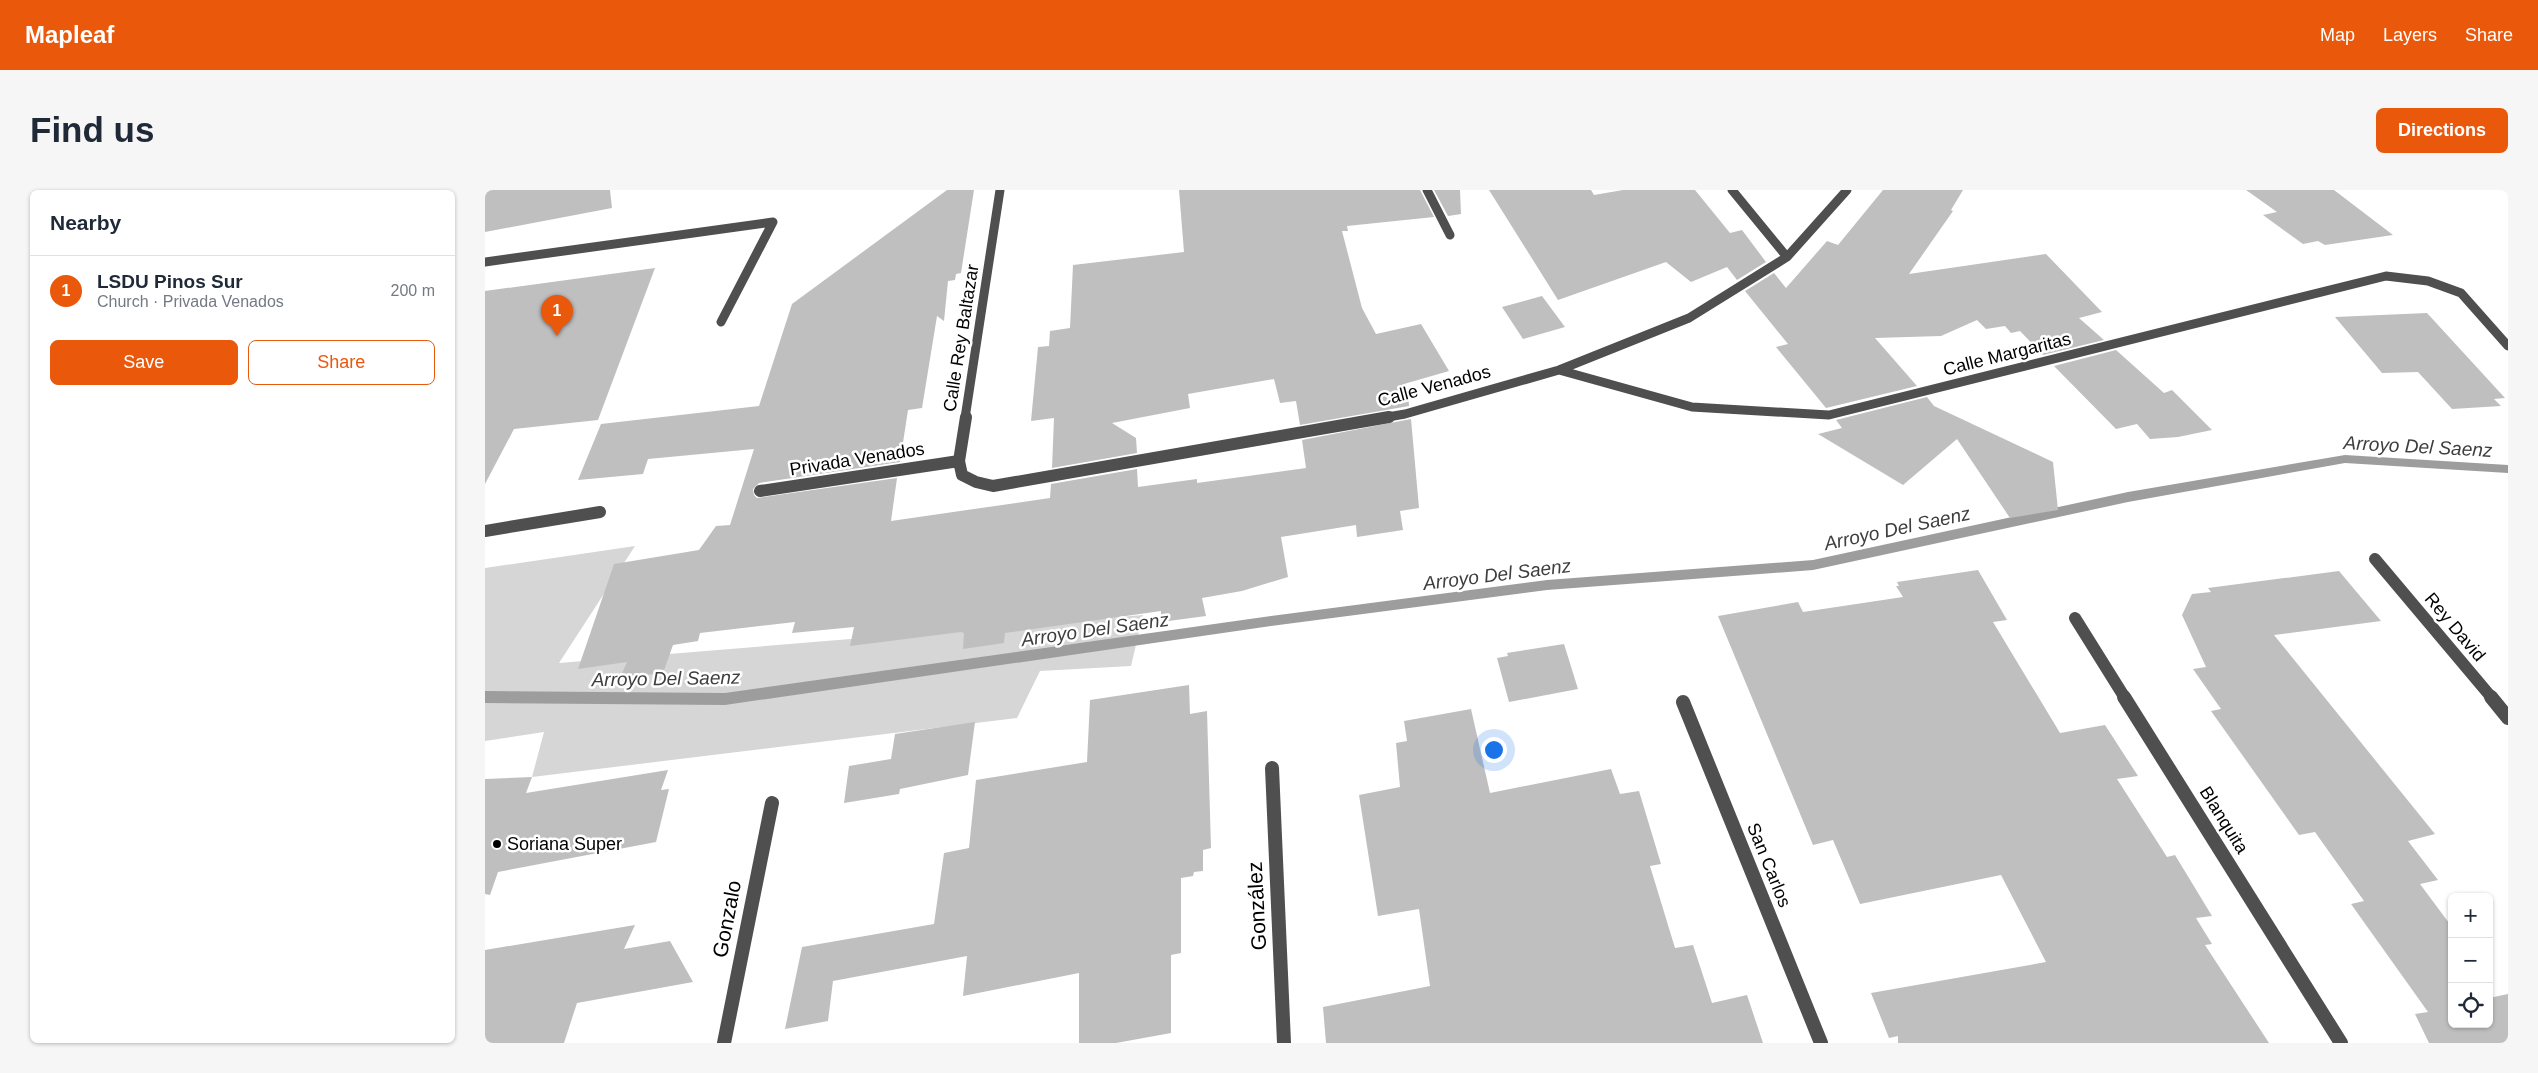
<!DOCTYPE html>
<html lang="en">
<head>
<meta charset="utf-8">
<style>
	body { margin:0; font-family:Arial,sans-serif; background:#f6f6f7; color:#1f2937 }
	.controls { position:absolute; right:15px; bottom:15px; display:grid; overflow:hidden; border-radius:8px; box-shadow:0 1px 4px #0004 }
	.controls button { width:45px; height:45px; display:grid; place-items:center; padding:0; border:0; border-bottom:1px solid #e0e1e3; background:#fff; color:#1f2937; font:25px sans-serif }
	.you { position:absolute; left:1008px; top:559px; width:18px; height:18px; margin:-12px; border:4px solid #fff; border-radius:50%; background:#1a73e8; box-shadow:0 0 0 8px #1a73e833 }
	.badge { display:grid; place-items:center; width:32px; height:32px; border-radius:50%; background:#ea580c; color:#fff; font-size:16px; font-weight:700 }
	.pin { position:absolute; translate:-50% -41px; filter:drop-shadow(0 1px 2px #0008) }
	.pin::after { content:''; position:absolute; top:26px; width:18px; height:15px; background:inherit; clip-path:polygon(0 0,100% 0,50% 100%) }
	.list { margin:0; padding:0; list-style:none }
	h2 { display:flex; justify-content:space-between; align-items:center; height:65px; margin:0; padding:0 20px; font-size:21px }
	h2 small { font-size:16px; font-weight:400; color:#747a83 }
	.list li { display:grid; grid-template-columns:32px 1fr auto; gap:15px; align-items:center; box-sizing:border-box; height:70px; padding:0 20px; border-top:1px solid #e0e1e3 }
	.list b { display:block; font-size:19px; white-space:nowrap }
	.list p { margin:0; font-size:16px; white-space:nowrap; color:#747a83 }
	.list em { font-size:16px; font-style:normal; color:#747a83 }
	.actions { display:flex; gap:10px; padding:15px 20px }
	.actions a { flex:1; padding:11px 0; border:1px solid #ea580c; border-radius:8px; text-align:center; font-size:18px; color:#ea580c }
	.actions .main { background:#ea580c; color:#fff }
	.icon { flex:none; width:28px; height:28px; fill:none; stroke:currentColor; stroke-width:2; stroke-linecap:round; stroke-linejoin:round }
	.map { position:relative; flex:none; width:2023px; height:853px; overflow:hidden; border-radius:8px }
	header { display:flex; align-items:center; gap:30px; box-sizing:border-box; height:70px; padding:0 25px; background:#ea580c; color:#fff }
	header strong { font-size:24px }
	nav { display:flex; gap:28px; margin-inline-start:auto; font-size:18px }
	.intro { display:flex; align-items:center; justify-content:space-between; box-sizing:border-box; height:120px; padding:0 30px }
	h1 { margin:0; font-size:35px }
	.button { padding:12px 22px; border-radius:8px; background:#ea580c; color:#fff; font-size:18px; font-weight:700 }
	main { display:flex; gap:30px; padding:0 30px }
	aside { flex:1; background:#fff; border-radius:8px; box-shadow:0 1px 4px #0004 }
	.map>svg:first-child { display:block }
	.green { fill:#d6d6d6 }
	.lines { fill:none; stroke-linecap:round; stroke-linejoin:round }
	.stream { fill:#9d9d9d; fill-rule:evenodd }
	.building { fill:#bfbfbf }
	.minor-far2 { stroke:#4f4f4f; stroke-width:9 }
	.minor-far1 { stroke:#4f4f4f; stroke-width:12 }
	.minor { stroke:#4f4f4f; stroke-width:14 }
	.poi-dot { fill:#000; stroke:#fff; stroke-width:2 }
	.labels { text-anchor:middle; stroke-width:5; stroke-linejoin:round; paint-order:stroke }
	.street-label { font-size:18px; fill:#000; stroke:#fff }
	.poi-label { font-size:18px; fill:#000; stroke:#fff; text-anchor:start }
	.water-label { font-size:19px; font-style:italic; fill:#3e3e3e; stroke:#fff }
	.near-street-label { font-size:21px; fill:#000; stroke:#fff }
</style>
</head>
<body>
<header>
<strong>Mapleaf</strong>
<nav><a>Map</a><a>Layers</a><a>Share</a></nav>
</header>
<div class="intro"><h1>Find us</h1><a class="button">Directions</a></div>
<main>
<aside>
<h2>Nearby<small></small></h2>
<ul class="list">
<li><span class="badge">1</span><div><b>LSDU Pinos Sur</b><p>Church · Privada Venados</p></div><em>200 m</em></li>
</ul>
<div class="actions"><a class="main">Save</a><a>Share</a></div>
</aside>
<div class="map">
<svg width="2023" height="853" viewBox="0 0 2023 853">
	<rect width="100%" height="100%" fill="#fff"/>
	<!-- green -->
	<path class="green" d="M 150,356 L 74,473 L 658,425 L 646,476 L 555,481 L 532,528 L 47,587 L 59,542 L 0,551 L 0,378 Z"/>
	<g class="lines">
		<!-- stream -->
		<path class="stream" d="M 1860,265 L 2023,275 L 2023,283 L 1860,273 L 1643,312 L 1328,380 L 1062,400 L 786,436 L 240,515 L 0,513 L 0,501 L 240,503 L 786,426 L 1062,390 L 1328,370 L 1643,302 Z"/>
	</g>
	<!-- building -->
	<path class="building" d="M 0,0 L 125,0 L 127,18 L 0,42 Z
		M 462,0 L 489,0 L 476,83 L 471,84 L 470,90 L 463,91 L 459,131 L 452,126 L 437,218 L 423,220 L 415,272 L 274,293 L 268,299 L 269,305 L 272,308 L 412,288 L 406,331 L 565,308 L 566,294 L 652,279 L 653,297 L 712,289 L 712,293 L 821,278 L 817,250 L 926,229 L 934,318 L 915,321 L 918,340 L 872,347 L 871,335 L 796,347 L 803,387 L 757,401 L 717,408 L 721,426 L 676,432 L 676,421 L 520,443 L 519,453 L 478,459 L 479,443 L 476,442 L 365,456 L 369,437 L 307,443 L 310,432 L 215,443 L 213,451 L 188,455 L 178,483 L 135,488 L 142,472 L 93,479 L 129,374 L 214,360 L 231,336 L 245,335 L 269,259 L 163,269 L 158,284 L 93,290 L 116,234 L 274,216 L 307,114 Z
		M 694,0 L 935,0 L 949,27 L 862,36 L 863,41 L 857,41 L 877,118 L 891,144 L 936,134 L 964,181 L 919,194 L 923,201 L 924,216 L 815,235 L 811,211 L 795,213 L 789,189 L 703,204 L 705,218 L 627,233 L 651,248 L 652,263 L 567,278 L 569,228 L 546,231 L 553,157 L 564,156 L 565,141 L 585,138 L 588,75 L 699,62 Z
		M 949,0 L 975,0 L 976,24 L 963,26 Z
		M 1004,0 L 1106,0 L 1109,5 L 1138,0 L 1210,0 L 1245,43 L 1257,40 L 1281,72 L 1252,90 L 1242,77 L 1206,92 L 1181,72 L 1073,110 Z
		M 1398,0 L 1478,0 L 1466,20 L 1468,21 L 1424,84 L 1561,64 L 1617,122 L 1594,128 L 1619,150 L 1558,165 L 1535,141 L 1526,143 L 1520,136 L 1501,139 L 1492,130 L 1456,146 L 1390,148 L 1432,196 L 1341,218 L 1291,157 L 1303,154 L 1260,101 L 1289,83 L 1301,98 L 1342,51 L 1353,55 Z
		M 1761,0 L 1849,0 L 1908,45 L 1840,55 L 1833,51 L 1818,54 L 1778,25 L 1792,22 Z
		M 170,78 L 113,230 L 29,239 L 0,294 L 0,101 Z
		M 1057,106 L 1080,137 L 1038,149 L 1017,117 Z
		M 1942,123 L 2020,208 L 2009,209 L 2016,216 L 1967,219 L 1933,182 L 1897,183 L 1850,127 Z
		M 1631,160 L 1679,203 L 1687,200 L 1727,240 L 1693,247 L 1665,249 L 1652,234 L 1631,239 L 1569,176 Z
		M 1442,207 L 1449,216 L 1568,272 L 1573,320 L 1525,328 L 1472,249 L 1418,295 L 1333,244 L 1357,238 L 1351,230 Z
		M 1493,380 L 1522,430 L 1508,432 L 1575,543 L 1620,535 L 1653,586 L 1632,589 L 1682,667 L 1690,665 L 1727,726 L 1711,728 L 1727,754 L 1720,755 L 1784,853 L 1413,853 L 1413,846 L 1404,848 L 1386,803 L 1561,772 L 1516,685 L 1375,714 L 1348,650 L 1328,655 L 1233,426 L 1313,412 L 1318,422 L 1418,407 L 1411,396 L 1414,396 L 1412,392 Z
		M 1854,381 L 1896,431 L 1789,445 L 1950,644 L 1923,651 L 1953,690 L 1935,694 L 1967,737 L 1967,834 L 2004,834 L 2004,808 L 2023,804 L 2023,853 L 1944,853 L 1930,824 L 1943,822 L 1866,714 L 1879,711 L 1830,642 L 1814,645 L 1726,521 L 1736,519 L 1708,479 L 1721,477 L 1697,425 L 1707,404 L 1726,402 L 1723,398 Z
		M 1079,454 L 1093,499 L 1024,512 L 1012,468 L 1023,466 L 1022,463 Z
		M 704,495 L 705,524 L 722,521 L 726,658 L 718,660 L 718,681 L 709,682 L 708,686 L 696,688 L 696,763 L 686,765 L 686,843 L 631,853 L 594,853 L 594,783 L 478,806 L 482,766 L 348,791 L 343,831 L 300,839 L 317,757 L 449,734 L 459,663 L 484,658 L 491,590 L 602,572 L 605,510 Z
		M 986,519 L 1005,603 L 1126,579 L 1135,604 L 1154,601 L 1176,674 L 1165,676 L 1190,758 L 1208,755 L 1227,813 L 1262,805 L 1278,853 L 841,853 L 838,817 L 945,796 L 934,719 L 893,726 L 874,605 L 915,597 L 911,553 L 922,551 L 919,531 Z
		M 490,532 L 483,585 L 415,599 L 414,604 L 359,613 L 364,576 L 406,569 L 410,544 Z
		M 183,580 L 176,600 L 184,599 L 171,652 L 13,682 L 5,705 L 0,704 L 0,589 L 47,587 L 41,603 Z
		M 150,735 L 139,759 L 185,751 L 208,792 L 92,813 L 79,853 L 0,853 L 0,760 Z"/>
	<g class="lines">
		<!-- minor-far2 -->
		<path class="minor-far2" d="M 942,0 L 965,45
			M 1247,0 L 1302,67
			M 0,72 L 288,32 L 236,132
			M 1074,180 L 1207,217 L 1344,225 L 1901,86 L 1943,91 L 1976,103 L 2023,156
			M 480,228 L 515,0
			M 897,228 L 920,224 L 1074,180 L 1204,128 L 1302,67 L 1362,0"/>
		<!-- minor-far1 -->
		<path class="minor-far1" d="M 481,227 L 474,271 L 477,285 L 491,292 L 508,296 L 904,227
			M 275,301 L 474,271
			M 0,341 L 115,322
			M 1890,369 L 2007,508
			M 1590,428 L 1640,508"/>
		<!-- minor -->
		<path class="minor" d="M 1639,507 L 1856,853
			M 2006,507 L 2023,528
			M 1198,512 L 1336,853
			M 787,578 L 799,853
			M 239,853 L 287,613"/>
	</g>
	<!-- markers -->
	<circle class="poi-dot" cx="12" cy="654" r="5"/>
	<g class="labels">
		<!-- street labels -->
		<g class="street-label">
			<text transform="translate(476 148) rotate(-81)" y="6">Calle Rey Baltazar</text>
			<text transform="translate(1522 164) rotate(-14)" y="6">Calle Margaritas</text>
			<text transform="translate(949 196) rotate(-15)" y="6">Calle Venados</text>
			<text transform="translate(372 269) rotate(-9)" y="6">Privada Venados</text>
			<text transform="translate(1970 437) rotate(50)" y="6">Rey David</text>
			<text transform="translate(1739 630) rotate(58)" y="6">Blanquita</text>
			<text transform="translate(1284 675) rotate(68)" y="6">San Carlos</text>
		</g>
		<!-- poi labels -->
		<g class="poi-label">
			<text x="22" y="660">Soriana Super</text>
		</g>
		<!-- water labels -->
		<g class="water-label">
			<text transform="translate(1933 256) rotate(3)" y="7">Arroyo Del Saenz</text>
			<text transform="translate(1412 338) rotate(-12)" y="7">Arroyo Del Saenz</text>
			<text transform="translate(1012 384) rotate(-7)" y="7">Arroyo Del Saenz</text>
			<text transform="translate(610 439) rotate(-8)" y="7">Arroyo Del Saenz</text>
			<text transform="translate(181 488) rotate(-1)" y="7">Arroyo Del Saenz</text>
		</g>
		<!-- near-street labels -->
		<g class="near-street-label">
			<text transform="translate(772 716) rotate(-93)" y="7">González</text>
			<text transform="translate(242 729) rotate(-79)" y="7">Gonzalo</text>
		</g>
	</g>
</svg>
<div class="controls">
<button>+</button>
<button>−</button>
<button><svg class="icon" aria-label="locate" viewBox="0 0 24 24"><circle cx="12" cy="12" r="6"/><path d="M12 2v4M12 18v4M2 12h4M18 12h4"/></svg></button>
</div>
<div class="you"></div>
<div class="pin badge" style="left:72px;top:146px">1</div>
</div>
</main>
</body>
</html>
